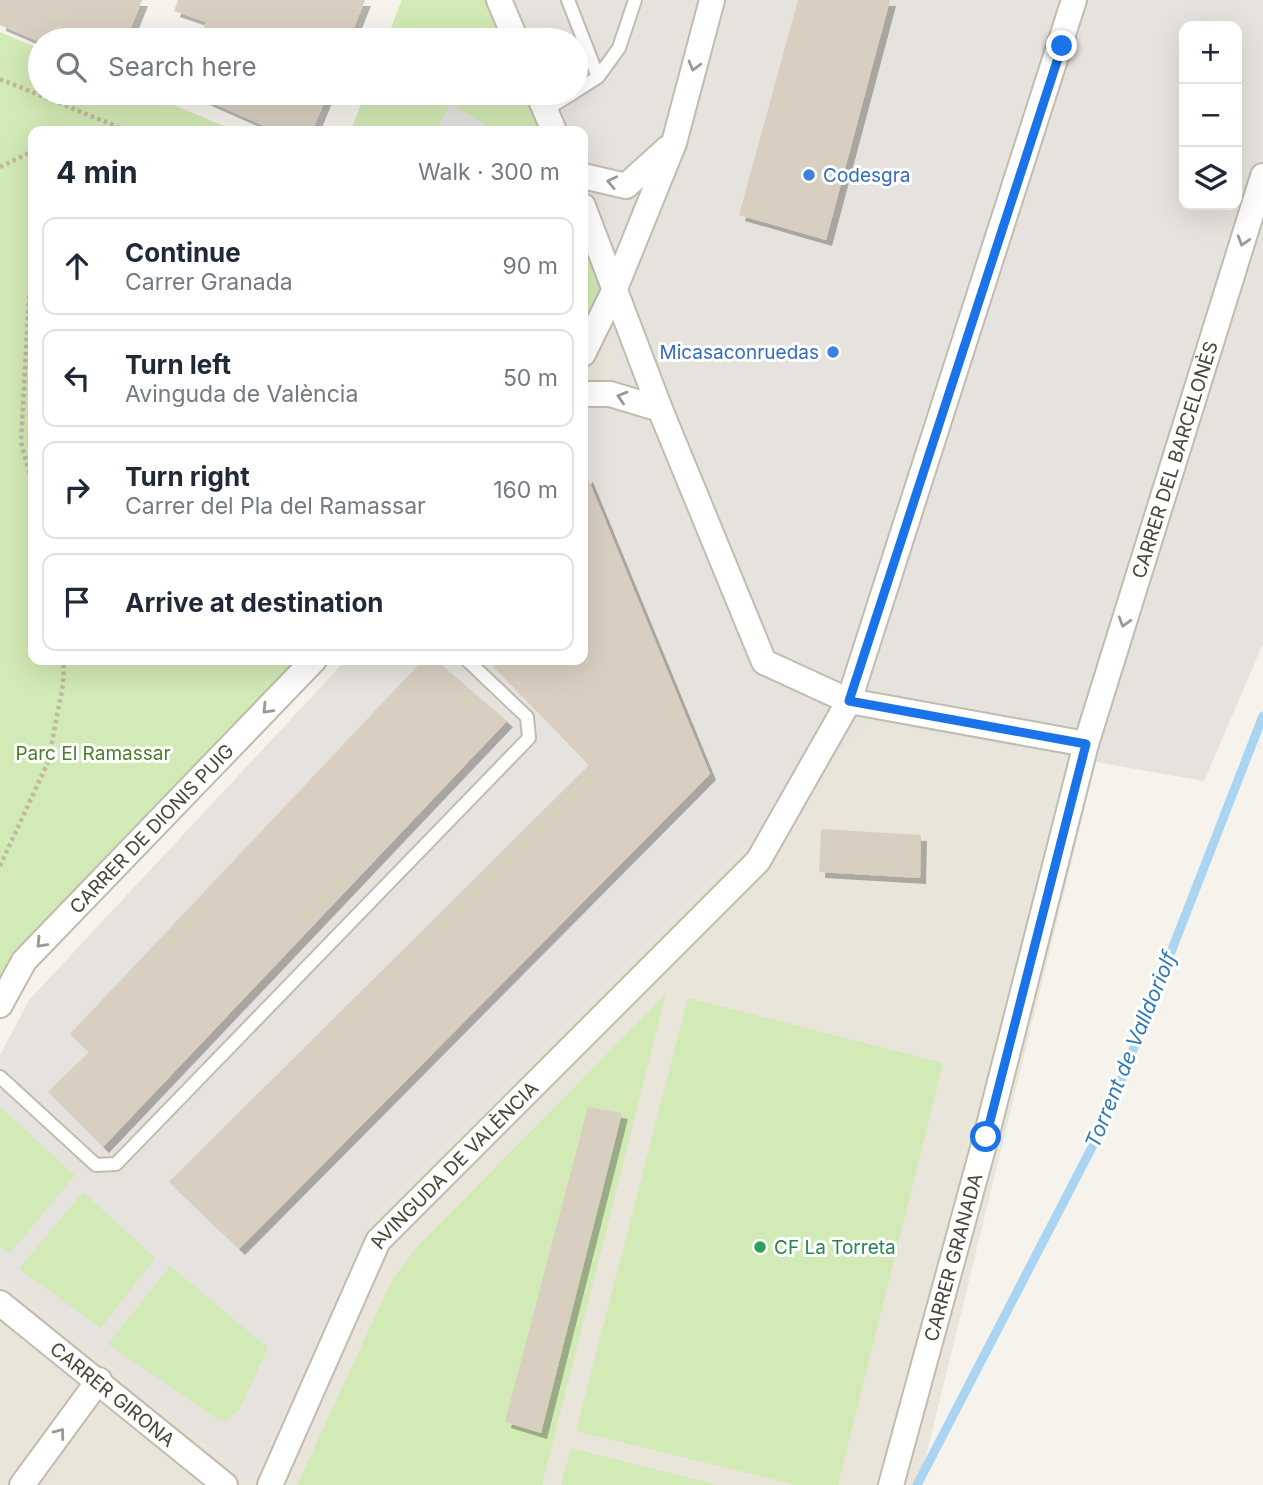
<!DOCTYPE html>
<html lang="en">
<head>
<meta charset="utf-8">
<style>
	body { margin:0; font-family:Inter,sans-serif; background:#f2f2f3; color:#1f2937 }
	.controls { position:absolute; right:21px; top:21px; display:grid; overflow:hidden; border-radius:14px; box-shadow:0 7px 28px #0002 }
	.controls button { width:63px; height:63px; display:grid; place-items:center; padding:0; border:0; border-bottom:2px solid #e0e1e3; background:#fff; color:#1f2937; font:35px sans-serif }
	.stop { position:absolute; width:21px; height:21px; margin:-16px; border:5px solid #1a73e8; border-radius:50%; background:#fff }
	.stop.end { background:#1a73e8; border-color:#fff; box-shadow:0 2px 7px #0008 }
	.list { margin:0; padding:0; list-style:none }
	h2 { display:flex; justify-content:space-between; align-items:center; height:91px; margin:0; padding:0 28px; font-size:30px }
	h2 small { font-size:23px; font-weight:400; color:#747a83 }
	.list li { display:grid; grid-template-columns:46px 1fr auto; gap:21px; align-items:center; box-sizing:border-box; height:98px; margin:0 14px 14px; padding:0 14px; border:2px solid #e0e1e3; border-radius:14px }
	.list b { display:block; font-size:26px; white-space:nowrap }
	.list p { margin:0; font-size:23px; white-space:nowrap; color:#747a83 }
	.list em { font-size:23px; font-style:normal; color:#747a83 }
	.icon { flex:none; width:38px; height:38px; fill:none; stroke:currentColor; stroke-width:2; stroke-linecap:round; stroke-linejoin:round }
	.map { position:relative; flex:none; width:1263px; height:1485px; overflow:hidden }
	.search { position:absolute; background:#fff; box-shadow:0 7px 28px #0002; left:28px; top:28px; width:560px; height:77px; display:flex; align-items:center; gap:18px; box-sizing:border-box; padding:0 24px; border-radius:38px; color:#747a83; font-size:26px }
	.panel { position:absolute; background:#fff; box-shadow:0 7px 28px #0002; left:28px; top:126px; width:560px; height:539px; border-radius:14px }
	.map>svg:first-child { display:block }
	.residential { fill:#eae5da }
	.industrial { fill:#e6e2dd; fill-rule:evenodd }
	.green { fill:#d2eab5 }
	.parking { fill:#e5e3e0 }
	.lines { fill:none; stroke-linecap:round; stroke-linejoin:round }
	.stream { stroke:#a9d4f2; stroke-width:9 }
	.building { fill:#d8cfc1; filter:url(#shadow) }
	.service-casing { stroke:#c2bbae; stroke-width:16 }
	.minor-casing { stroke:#c2bbae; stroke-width:28 }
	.path { stroke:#c4b79f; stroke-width:4.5; stroke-dasharray:3.5 3.5; stroke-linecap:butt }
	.service { stroke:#fff; stroke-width:12 }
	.minor { stroke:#fff; stroke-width:24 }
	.oneway { stroke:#9c9892 }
	.route { stroke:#1a73e8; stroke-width:9 }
	.shop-dot { fill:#3f7fe0; stroke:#fff; stroke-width:2.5 }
	.leisure-dot { fill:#2e9e5b; stroke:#fff; stroke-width:2.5 }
	.labels { text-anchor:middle; stroke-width:6; stroke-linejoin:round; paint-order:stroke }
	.shop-label { font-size:19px; fill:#366cbe; stroke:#fff; text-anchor:start }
	.street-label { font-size:19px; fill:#4b4439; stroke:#fff }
	.park-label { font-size:19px; fill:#4a7f2a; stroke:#fff }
	.leisure-label { font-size:19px; fill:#27864d; stroke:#fff; text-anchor:start }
	.water-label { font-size:21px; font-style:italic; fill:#2e7ab2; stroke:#fff }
</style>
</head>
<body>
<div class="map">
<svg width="1263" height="1485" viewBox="0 0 1263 1485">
	<defs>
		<filter id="shadow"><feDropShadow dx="6" dy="6" stdDeviation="0" flood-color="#0004"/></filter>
	</defs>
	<rect width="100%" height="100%" fill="#f6f3ec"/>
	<!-- residential -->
	<path class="residential" d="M 583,254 L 617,367 L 583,405 Z
		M 869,722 L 1096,762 L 919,1485 L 0,1485 L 0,1276 L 253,1483 L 373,1217 Z"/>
	<!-- industrial -->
	<path class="industrial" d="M 506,0 L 1263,0 L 1263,644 L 1204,781 L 869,722 L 373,1217 L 253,1483 L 0,1276 L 0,1055 L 29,1000 L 346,660 L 583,660 L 583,405 L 617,367 L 583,254 L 583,131 L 546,131 L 534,93 L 576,93 L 576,40 L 518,40 ZM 1184,26 L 1237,26 L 1237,205 L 1184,205 Z"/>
	<!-- green -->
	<path class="green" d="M 402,0 L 499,0 L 516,40 L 386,40 Z
		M 0,32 L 40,49 L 40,93 L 145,93 L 236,131 L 33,131 L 33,660 L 314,660 L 0,1005 Z
		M 366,93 L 538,93 L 554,131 L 350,131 Z
		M 583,206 L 614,291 L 583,354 Z
		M 666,994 L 542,1485 L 297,1485 L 392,1280 L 416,1248 Z
		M 688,998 L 943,1063 L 838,1485 L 795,1485 L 576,1431 Z
		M 0,1107 L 75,1175 L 10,1253 L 0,1246 Z
		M 83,1192 L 155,1258 L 101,1328 L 19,1269 Z
		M 170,1266 L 268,1348 L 239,1410 L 227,1420 L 217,1419 L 108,1344 Z
		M 571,1448 L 718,1485 L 561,1485 Z"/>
	<!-- parking -->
	<path class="parking" d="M 450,103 L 487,126 L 492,131 L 436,131 Z"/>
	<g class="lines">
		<!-- stream -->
		<path class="stream" d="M 917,1485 L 1104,1124 L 1263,716"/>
	</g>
	<!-- building -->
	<path class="building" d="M 0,0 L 142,0 L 126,40 L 40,42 L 0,25 Z
		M 178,0 L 365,0 L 349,40 L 198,40 L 206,22 L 174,11 Z
		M 798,0 L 890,0 L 826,240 L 739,215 Z
		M 190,93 L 328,93 L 312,131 L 276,131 Z
		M 587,476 L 710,774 L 239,1249 L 169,1182 L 589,765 L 487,660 L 583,660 L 583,481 Z
		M 423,660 L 436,660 L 507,721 L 103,1147 L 48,1092 L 89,1052 L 70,1034 Z
		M 821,829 L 921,835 L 920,878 L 819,872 Z
		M 588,1107 L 622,1113 L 541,1433 L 505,1422 Z"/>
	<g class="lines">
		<defs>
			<path id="service" d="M 568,0 L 598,77 L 576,91
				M 598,77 L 619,48 L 635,0
				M 545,110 L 573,93
				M 0,1077 L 96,1165 L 116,1164 L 529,738 L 527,717 L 467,660"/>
			<g id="minor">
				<path d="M 499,0 L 516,40"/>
				<path d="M 538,93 L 554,131"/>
				<path d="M 583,176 L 626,186 L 668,148"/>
				<path d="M 583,206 L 660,409 L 764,662 L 849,701 L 1086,744"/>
				<path d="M 583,354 L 614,291 L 674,143 L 712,0"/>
				<path d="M 583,394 L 610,394 L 660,409"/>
				<path id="s1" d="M 0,1005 L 24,961 L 314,660"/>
				<path id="s2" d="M 0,1303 L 225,1485"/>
				<path d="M 22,1485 L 99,1380"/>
				<path id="s3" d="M 270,1485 L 378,1241 L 758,861 L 849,701 L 1074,0"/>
				<path id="s4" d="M 891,1485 L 986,1137 L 1086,744 L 1263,176"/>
			</g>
		</defs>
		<!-- service casing -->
		<use href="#service" class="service-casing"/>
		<!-- minor casing -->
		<use href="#minor" class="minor-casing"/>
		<!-- path -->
		<path class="path" d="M 0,79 L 128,131
			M 0,167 L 33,151
			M 33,290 L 29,297 L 21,442 L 33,487
			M 0,866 L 48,762 L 63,685 L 64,660"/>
		<!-- service -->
		<use href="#service" class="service"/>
		<!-- minor -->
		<use href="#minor" class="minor"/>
	</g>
	<!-- one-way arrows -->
	<defs><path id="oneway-chevron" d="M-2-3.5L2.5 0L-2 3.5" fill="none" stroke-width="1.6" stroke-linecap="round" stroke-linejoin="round" transform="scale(1.75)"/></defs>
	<g class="oneway">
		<use href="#oneway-chevron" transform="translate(694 66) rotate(105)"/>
		<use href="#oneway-chevron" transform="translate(612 182) rotate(-168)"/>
		<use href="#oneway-chevron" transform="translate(1243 241) rotate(107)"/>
		<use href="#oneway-chevron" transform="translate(622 397) rotate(-163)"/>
		<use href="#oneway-chevron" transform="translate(1124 622) rotate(107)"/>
		<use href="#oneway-chevron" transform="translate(267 709) rotate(134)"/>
		<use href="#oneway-chevron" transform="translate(41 943) rotate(134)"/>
		<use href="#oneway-chevron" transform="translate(60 1433) rotate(-53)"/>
	</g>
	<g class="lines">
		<!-- route -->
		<path class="route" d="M 986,1137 L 1086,744 L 849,701 L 1062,46"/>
	</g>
	<!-- markers -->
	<g class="shop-dot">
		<circle cx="809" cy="175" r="7"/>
		<circle cx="833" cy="352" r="7"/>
	</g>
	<circle class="leisure-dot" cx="760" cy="1247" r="7"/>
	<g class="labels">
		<!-- shop labels -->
		<g class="shop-label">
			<text x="823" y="182">Codesgra</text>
			<text x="819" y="359" text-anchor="end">Micasaconruedas</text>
		</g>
		<!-- street labels -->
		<g class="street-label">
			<text dy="7" stroke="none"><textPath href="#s4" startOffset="1064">CARRER DEL BARCELONÈS</textPath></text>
			<text dy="7" stroke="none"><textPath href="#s1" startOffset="234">CARRER DE DIONIS PUIG</textPath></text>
			<text dy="7" stroke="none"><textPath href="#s3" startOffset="374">AVINGUDA DE VALÈNCIA</textPath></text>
			<text dy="7" stroke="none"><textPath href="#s4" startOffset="236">CARRER GRANADA</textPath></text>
			<text dy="7" stroke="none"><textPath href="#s2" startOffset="145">CARRER GIRONA</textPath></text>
		</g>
		<!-- park labels -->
		<g class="park-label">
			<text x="93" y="760">Parc El Ramassar</text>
		</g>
		<!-- leisure labels -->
		<g class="leisure-label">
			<text x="774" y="1254">CF La Torreta</text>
		</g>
		<!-- water labels -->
		<g class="water-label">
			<text transform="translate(1131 1050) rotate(-68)" y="7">Torrent de Valldoriolf</text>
		</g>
	</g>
</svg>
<div class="controls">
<button>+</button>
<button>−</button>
<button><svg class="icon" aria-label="layers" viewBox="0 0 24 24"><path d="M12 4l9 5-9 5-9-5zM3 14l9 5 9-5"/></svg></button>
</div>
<div class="stop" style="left:986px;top:1137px"></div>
<div class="stop end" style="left:1062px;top:46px"></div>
<div class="search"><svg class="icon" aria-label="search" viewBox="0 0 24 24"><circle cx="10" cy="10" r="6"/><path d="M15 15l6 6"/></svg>Search here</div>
<section class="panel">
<h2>4 min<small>Walk · 300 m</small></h2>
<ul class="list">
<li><svg class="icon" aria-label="ahead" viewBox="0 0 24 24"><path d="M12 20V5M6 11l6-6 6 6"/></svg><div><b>Continue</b><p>Carrer Granada</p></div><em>90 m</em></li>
<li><svg class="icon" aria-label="left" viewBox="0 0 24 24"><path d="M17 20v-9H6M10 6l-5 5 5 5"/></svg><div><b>Turn left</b><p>Avinguda de València</p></div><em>50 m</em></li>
<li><svg class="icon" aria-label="right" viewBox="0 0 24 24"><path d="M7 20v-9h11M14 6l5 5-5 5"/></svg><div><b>Turn right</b><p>Carrer del Pla del Ramassar</p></div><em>160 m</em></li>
<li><svg class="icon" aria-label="arrive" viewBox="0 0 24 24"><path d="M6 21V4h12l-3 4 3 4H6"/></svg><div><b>Arrive at destination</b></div></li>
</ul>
</section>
</div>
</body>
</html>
